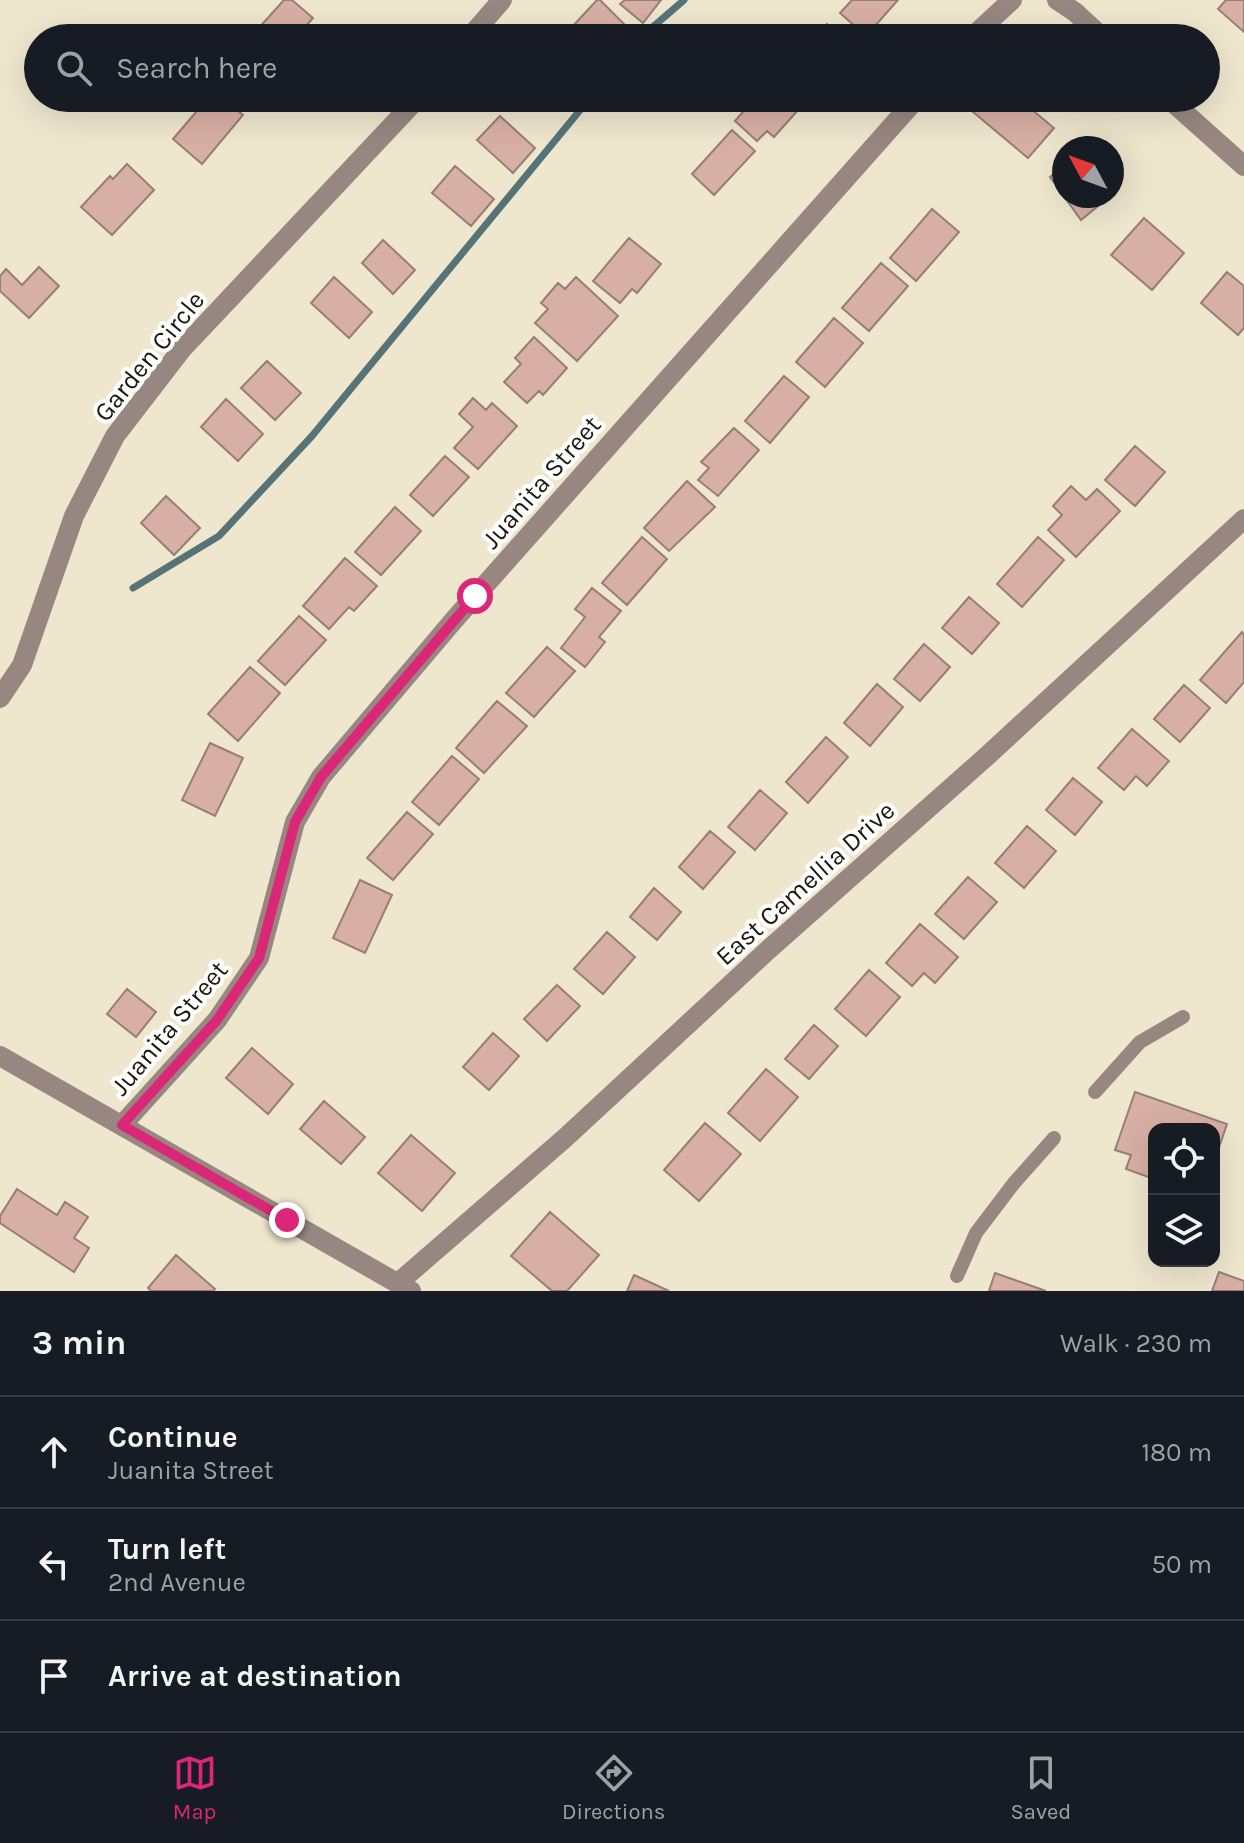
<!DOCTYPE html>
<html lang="en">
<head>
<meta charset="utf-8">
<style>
	body { margin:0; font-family:Karla,sans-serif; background:#20242c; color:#f1f3f6 }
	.controls { position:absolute; right:24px; bottom:24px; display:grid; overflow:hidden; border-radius:16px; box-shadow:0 8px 32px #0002 }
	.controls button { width:72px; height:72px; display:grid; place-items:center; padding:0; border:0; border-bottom:2px solid #363941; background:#171b24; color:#f1f3f6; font:40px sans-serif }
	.compass { position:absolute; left:1052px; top:136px; width:72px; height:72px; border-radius:50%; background:#171b24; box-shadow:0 8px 32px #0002; rotate:311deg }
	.stop { position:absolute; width:24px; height:24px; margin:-18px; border:6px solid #db2777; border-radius:50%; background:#fff }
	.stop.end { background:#db2777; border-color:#fff; box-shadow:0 2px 8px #0008 }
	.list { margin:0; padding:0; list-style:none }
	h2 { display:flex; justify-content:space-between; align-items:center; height:104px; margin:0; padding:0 32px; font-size:34px }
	h2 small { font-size:26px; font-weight:400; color:#9ea1a6 }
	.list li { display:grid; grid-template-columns:52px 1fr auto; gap:24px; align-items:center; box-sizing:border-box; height:112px; padding:0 32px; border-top:2px solid #363941 }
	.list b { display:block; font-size:30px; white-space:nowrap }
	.list p { margin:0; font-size:26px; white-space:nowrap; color:#9ea1a6 }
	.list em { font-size:26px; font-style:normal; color:#9ea1a6 }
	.icon { flex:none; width:44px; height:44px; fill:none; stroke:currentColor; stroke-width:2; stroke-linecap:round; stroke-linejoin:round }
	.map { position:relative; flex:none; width:1244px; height:1291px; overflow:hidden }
	.search { position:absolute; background:#171b24; box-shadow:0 8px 32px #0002; left:24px; right:24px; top:24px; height:88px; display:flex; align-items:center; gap:20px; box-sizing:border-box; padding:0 28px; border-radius:44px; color:#9ea1a6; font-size:30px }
	.sheet { height:440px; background:#171b24 }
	nav { display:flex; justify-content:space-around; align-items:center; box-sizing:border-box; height:112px; border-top:2px solid #363941; background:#171b24; font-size:22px; color:#9ea1a6 }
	nav a { display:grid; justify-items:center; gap:4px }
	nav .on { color:#db2777 }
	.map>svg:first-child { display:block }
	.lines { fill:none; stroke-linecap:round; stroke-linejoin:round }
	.stream { stroke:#567478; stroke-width:7 }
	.building { fill:#d8afa5; stroke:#977e77; stroke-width:2 }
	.service { stroke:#988781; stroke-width:14 }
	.minor { stroke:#988781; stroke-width:20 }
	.tertiary { stroke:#988781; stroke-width:20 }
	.route { stroke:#db2777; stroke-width:10 }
	.labels { text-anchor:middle; stroke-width:8; stroke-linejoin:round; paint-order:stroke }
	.street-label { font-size:26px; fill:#1c1810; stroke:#fff }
</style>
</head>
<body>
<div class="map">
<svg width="1244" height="1291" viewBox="0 0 1244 1291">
	<rect width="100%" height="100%" fill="#efe6ce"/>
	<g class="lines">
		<!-- stream -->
		<path class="stream" d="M 640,38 L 684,0
			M 133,588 L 219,536 L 312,436 L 590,98"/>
	</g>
	<!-- building -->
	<path class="building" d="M 284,0 L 292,0 L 313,18 L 295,38 L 255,38 L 259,34 L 256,31 Z
		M 597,0 L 600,0 L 624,24 L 611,38 L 579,38 L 582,35 L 572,27 Z
		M 625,0 L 661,0 L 643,23 L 620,4 Z
		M 852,0 L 898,0 L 866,36 L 840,13 Z
		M 1226,0 L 1244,0 L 1244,32 L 1218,9 Z
		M 827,24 L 843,38 L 814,38 Z
		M 208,98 L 222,98 L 243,115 L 202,164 L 173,139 Z
		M 755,98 L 805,98 L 807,100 L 774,137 L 767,131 L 757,141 L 735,121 Z
		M 985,98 L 1018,98 L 1054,128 L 1028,158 L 973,112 Z
		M 500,116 L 535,148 L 513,173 L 477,140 Z
		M 732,130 L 755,151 L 714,195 L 692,174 Z
		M 127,164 L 154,190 L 112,235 L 81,207 L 110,176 L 113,179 Z
		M 455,166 L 494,199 L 471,226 L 432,193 Z
		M 1064,166 L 1064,196 L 1099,196 L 1103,202 L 1081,220 L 1050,177 Z
		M 932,209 L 959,232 L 916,281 L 890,258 Z
		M 1144,218 L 1184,253 L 1152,290 L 1111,255 Z
		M 629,238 L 661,264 L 637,293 L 632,289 L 620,303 L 593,281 Z
		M 383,240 L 415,270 L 393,294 L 362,263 Z
		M 881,263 L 908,286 L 869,331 L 842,308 Z
		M 39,267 L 59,286 L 29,318 L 0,291 L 0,276 L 6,269 L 22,285 Z
		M 1227,272 L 1244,286 L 1244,328 L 1238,335 L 1201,303 Z
		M 334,277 L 372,312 L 349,338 L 311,303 Z
		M 576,277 L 618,316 L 577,361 L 535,323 L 548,309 L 541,303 L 558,283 L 565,289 Z
		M 834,318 L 863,343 L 825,387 L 796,362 Z
		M 534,337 L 567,368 L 543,395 L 539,391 L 527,403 L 504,382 L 521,364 L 515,358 Z
		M 267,361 L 301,393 L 275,420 L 241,388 Z
		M 784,376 L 809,397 L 770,443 L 745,421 Z
		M 473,398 L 486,410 L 492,403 L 517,426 L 478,469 L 454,448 L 473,427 L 459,414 Z
		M 226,399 L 263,434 L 238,461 L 201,427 Z
		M 734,428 L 759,450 L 718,496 L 698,480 L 709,468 L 701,462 Z
		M 1135,446 L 1165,472 L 1135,506 L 1105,480 Z
		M 445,456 L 469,477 L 433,516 L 410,495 Z
		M 687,481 L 715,507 L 669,551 L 644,528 Z
		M 1071,486 L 1086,500 L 1097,489 L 1120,511 L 1076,557 L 1048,530 L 1062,515 L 1053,506 Z
		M 166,496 L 200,528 L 174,555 L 141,523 Z
		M 395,507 L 421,531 L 381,575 L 355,552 Z
		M 642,537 L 667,559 L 627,605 L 602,583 Z
		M 1038,537 L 1064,560 L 1022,607 L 997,584 Z
		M 345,558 L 377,586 L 354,611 L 349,607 L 329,629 L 303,606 Z
		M 592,588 L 621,611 L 599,637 L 605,642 L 585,667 L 561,648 L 585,617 L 575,609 Z
		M 969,597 L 999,623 L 972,654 L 942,628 Z
		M 299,616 L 326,640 L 285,685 L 258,661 Z
		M 1242,632 L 1244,635 L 1244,682 L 1226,703 L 1200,680 Z
		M 924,644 L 950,667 L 920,701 L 894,679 Z
		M 547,647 L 575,671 L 534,717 L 506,693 Z
		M 250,667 L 280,693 L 238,741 L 208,714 Z
		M 877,684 L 903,707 L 870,746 L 844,723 Z
		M 1184,685 L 1210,708 L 1180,742 L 1154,719 Z
		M 497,701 L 527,726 L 484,773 L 456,748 Z
		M 1132,729 L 1169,761 L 1147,786 L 1136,776 L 1124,790 L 1098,768 Z
		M 826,737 L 848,757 L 808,803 L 786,782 Z
		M 210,743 L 243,758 L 215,816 L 182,800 Z
		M 452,756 L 479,779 L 439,825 L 412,802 Z
		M 1073,778 L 1102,802 L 1075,835 L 1046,810 Z
		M 760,790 L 787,813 L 755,850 L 728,827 Z
		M 407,812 L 433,834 L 393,880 L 367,858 Z
		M 1027,826 L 1056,851 L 1024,888 L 995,863 Z
		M 710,831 L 735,852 L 703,889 L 679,867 Z
		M 968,877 L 997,902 L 964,939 L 935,914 Z
		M 360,880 L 392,895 L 365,953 L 333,938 Z
		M 654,888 L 681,912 L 657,940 L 630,917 Z
		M 920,924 L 958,957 L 935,983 L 924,973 L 912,986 L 886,963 Z
		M 607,932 L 635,957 L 603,994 L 574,969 Z
		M 869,970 L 900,997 L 866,1036 L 835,1009 Z
		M 557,985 L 580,1006 L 547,1041 L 524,1019 Z
		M 127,989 L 156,1012 L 136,1037 L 107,1014 Z
		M 814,1025 L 838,1046 L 809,1079 L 785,1059 Z
		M 493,1033 L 519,1056 L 489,1090 L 463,1067 Z
		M 252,1048 L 293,1084 L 268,1114 L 226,1078 Z
		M 766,1069 L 798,1097 L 760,1141 L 728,1113 Z
		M 1135,1092 L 1227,1124 L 1214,1162 L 1214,1129 L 1154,1129 L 1154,1179 L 1126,1169 L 1131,1155 L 1115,1150 Z
		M 324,1101 L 365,1137 L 341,1164 L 300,1129 Z
		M 705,1123 L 741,1154 L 699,1201 L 664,1170 Z
		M 411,1135 L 455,1173 L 422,1211 L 378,1173 Z
		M 17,1189 L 57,1215 L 65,1202 L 88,1217 L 74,1238 L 89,1248 L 74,1272 L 0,1223 L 0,1216 Z
		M 550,1212 L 599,1255 L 567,1291 L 552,1291 L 511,1256 Z
		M 176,1255 L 215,1289 L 213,1291 L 151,1291 L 148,1288 Z
		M 1219,1272 L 1244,1281 L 1244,1291 L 1212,1291 Z
		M 995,1273 L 1046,1291 L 989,1291 Z
		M 634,1275 L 669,1291 L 627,1291 Z"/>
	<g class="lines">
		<!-- service -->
		<path class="service" d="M 1095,1092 L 1140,1042 L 1183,1017
			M 957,1276 L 976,1233 L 1014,1183 L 1054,1138"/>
		<!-- minor -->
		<path class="minor" d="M 1057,0 L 1075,12 L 1103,38
			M 469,38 L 502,0
			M 971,38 L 1012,0
			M 1168,98 L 1244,166
			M 0,698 L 22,665 L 74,516 L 115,436 L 182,349 L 418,98
			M 122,1125 L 217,1020 L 259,958 L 295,822 L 321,777 L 454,620 L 917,98
			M 398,1283 L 565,1138 L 768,950 L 987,756 L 1244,519"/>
		<!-- tertiary -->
		<path class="tertiary" d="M 0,1056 L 411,1291"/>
	</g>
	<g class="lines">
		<!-- route -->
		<path class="route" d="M 287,1220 L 122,1125 L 217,1020 L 259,958 L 295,822 L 321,777 L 475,596"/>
	</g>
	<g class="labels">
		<!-- street labels -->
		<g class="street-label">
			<text transform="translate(149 356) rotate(-51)" y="9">Garden Circle</text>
			<text transform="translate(541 482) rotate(-49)" y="9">Juanita Street</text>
			<text transform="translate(805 883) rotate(-42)" y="9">East Camellia Drive</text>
			<text transform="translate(169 1028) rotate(-50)" y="9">Juanita Street</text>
		</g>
	</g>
</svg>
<div class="controls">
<button><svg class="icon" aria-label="locate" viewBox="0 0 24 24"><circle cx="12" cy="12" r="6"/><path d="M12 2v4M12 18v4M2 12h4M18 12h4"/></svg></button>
<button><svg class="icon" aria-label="layers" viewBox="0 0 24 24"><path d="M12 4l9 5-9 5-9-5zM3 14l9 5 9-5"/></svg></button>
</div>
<svg class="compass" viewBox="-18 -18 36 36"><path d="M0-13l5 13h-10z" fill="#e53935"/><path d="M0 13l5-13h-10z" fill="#9ea1a6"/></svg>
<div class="stop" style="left:475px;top:596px"></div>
<div class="stop end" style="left:287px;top:1220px"></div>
<div class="search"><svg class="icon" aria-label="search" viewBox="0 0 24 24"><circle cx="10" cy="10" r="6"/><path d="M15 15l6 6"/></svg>Search here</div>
</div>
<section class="sheet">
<h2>3 min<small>Walk · 230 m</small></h2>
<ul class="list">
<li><svg class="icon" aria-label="ahead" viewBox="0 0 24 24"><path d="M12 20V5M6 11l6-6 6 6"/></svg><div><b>Continue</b><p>Juanita Street</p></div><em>180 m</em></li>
<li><svg class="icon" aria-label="left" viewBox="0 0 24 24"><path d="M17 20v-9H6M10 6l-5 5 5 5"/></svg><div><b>Turn left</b><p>2nd Avenue</p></div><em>50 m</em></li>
<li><svg class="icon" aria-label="arrive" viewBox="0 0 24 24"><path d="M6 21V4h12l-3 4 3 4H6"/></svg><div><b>Arrive at destination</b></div></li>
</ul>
</section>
<nav>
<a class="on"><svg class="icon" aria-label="map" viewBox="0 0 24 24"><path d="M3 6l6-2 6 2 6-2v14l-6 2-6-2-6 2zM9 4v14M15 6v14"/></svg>Map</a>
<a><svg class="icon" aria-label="directions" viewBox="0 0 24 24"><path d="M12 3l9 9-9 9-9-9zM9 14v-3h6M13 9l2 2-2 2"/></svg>Directions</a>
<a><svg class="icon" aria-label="saved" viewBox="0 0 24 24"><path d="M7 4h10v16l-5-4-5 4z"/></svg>Saved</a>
</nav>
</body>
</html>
